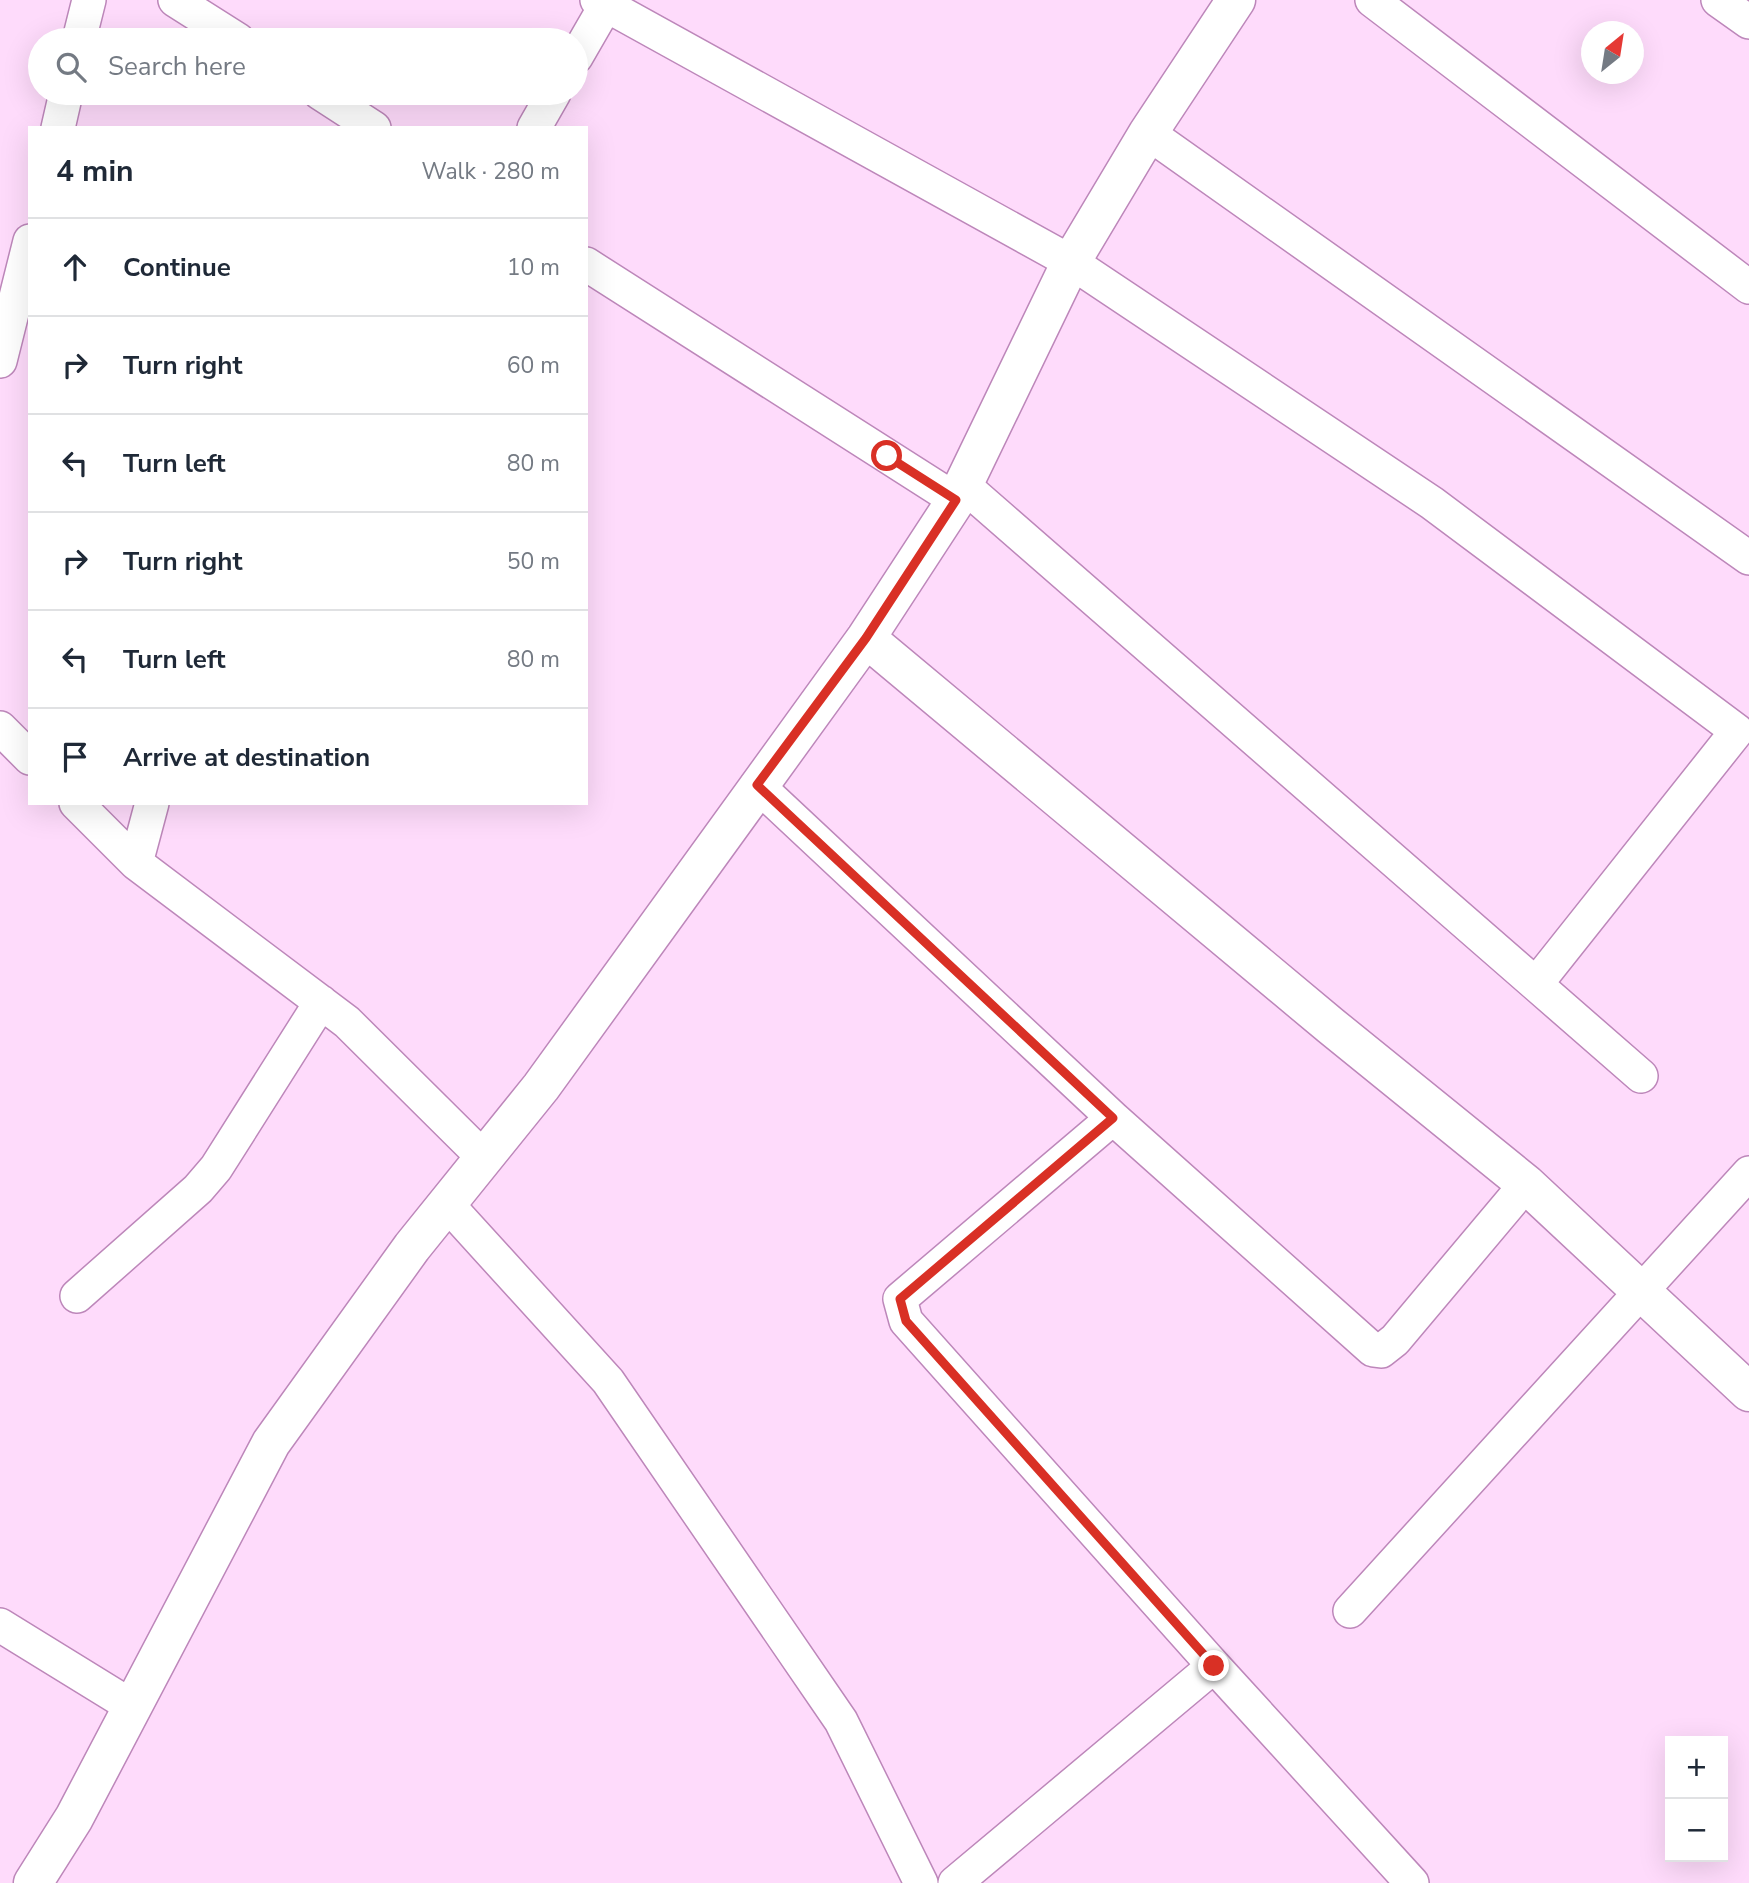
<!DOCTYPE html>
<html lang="en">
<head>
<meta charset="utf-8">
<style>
	body { margin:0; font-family:"Nunito Sans",sans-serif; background:#f2f2f3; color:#1f2937 }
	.controls { position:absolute; right:21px; bottom:21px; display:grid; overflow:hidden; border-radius:0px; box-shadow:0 7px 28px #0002 }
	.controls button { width:63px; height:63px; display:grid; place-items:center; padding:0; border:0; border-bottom:2px solid #e0e1e3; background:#fff; color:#1f2937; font:35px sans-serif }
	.compass { position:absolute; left:1581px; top:21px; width:63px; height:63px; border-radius:50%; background:#fff; box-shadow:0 7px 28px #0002; rotate:30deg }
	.stop { position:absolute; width:21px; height:21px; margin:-16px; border:5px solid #d93025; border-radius:50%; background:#fff }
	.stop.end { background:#d93025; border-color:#fff; box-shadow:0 2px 7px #0008 }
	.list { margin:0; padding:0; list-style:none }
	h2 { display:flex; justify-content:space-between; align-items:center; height:91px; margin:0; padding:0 28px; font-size:30px }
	h2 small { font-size:23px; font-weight:400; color:#747a83 }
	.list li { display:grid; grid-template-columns:46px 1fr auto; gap:21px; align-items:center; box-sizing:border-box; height:98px; padding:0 28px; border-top:2px solid #e0e1e3 }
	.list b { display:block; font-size:26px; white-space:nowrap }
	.list em { font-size:23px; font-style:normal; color:#747a83 }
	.icon { flex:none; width:38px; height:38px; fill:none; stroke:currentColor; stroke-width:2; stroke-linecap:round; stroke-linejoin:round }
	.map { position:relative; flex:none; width:1749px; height:1883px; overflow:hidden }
	.search { position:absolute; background:#fff; box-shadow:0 7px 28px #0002; left:28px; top:28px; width:560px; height:77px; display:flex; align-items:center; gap:18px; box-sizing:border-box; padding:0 24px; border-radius:38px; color:#747a83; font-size:26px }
	.panel { position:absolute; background:#fff; box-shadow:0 7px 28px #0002; left:28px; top:126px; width:560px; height:679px; border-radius:0px }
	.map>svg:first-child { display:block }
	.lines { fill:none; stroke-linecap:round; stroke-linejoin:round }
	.minor-casing { stroke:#bd87ba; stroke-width:36 }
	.tertiary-casing { stroke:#bd87ba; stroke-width:41 }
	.minor { stroke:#fff; stroke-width:33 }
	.tertiary { stroke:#fff; stroke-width:38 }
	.route { stroke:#d93025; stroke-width:9 }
</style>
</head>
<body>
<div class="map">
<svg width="1749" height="1883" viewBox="0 0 1749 1883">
	<rect width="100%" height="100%" fill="#fedbfb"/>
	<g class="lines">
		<defs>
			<path id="minor" d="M 175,0 L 238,40
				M 597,0 L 1071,262 L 1432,503 L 1737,731 L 1536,984
				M 1372,0 L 1749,287
				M 1718,0 L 1749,22
				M 79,40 L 89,0
				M 576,57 L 606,5
				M 320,93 L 374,128
				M 58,128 L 66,93
				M 534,128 L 554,93
				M 1148,133 L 1749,558
				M 586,264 L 956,500
				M 0,361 L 30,241
				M 962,484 L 1641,1076
				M 0,728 L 30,758
				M 757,785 L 1113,1118 L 900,1299 L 906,1321 L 1214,1666 L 955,1883
				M 76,803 L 136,863 L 347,1022 L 482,1156
				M 136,863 L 152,803
				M 1113,1118 L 1373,1350 L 1381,1351 L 1395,1340 L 1526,1184
				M 447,1204 L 608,1381 L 841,1721 L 921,1883
				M 77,1296 L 198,1189 L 216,1168 L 321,1002
				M 1350,1611 L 1749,1173
				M 0,1625 L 133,1707
				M 1214,1666 L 1412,1883"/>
			<path id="tertiary" d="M 866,638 L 1331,1026 L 1526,1184 L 1749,1392
				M 33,1883 L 74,1818 L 271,1443 L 412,1247 L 541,1087 L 866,638 L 956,500 L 1071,262 L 1148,133 L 1236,0"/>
		</defs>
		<!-- minor casing -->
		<use href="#minor" class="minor-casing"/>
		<!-- tertiary casing -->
		<use href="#tertiary" class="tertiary-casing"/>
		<!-- minor -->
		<use href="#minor" class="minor"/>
		<!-- tertiary -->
		<use href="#tertiary" class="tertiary"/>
	</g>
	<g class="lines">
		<!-- route -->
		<path class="route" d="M 887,456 L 956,500 L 866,638 L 757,785 L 1113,1118 L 900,1299 L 906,1321 L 1214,1666"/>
	</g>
</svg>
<div class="controls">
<button>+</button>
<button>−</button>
</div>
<svg class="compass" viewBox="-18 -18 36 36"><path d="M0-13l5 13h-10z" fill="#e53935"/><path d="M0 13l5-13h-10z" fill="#747a83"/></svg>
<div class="stop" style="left:887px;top:456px"></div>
<div class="stop end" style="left:1214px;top:1666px"></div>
<div class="search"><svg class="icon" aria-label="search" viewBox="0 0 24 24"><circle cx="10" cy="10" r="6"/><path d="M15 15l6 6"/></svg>Search here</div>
<section class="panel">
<h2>4 min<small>Walk · 280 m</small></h2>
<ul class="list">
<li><svg class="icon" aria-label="ahead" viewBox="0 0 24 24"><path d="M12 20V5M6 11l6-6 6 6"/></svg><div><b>Continue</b></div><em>10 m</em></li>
<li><svg class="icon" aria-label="right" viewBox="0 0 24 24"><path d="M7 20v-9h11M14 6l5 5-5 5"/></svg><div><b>Turn right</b></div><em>60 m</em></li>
<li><svg class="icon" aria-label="left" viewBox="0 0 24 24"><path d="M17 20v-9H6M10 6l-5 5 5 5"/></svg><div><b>Turn left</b></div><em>80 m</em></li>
<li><svg class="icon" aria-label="right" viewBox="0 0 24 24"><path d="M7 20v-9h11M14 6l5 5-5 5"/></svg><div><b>Turn right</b></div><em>50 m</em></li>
<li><svg class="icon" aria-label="left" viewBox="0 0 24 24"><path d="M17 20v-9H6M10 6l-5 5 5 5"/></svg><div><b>Turn left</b></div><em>80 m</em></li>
<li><svg class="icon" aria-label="arrive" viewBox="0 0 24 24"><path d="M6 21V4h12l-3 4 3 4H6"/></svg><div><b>Arrive at destination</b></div></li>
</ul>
</section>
</div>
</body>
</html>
